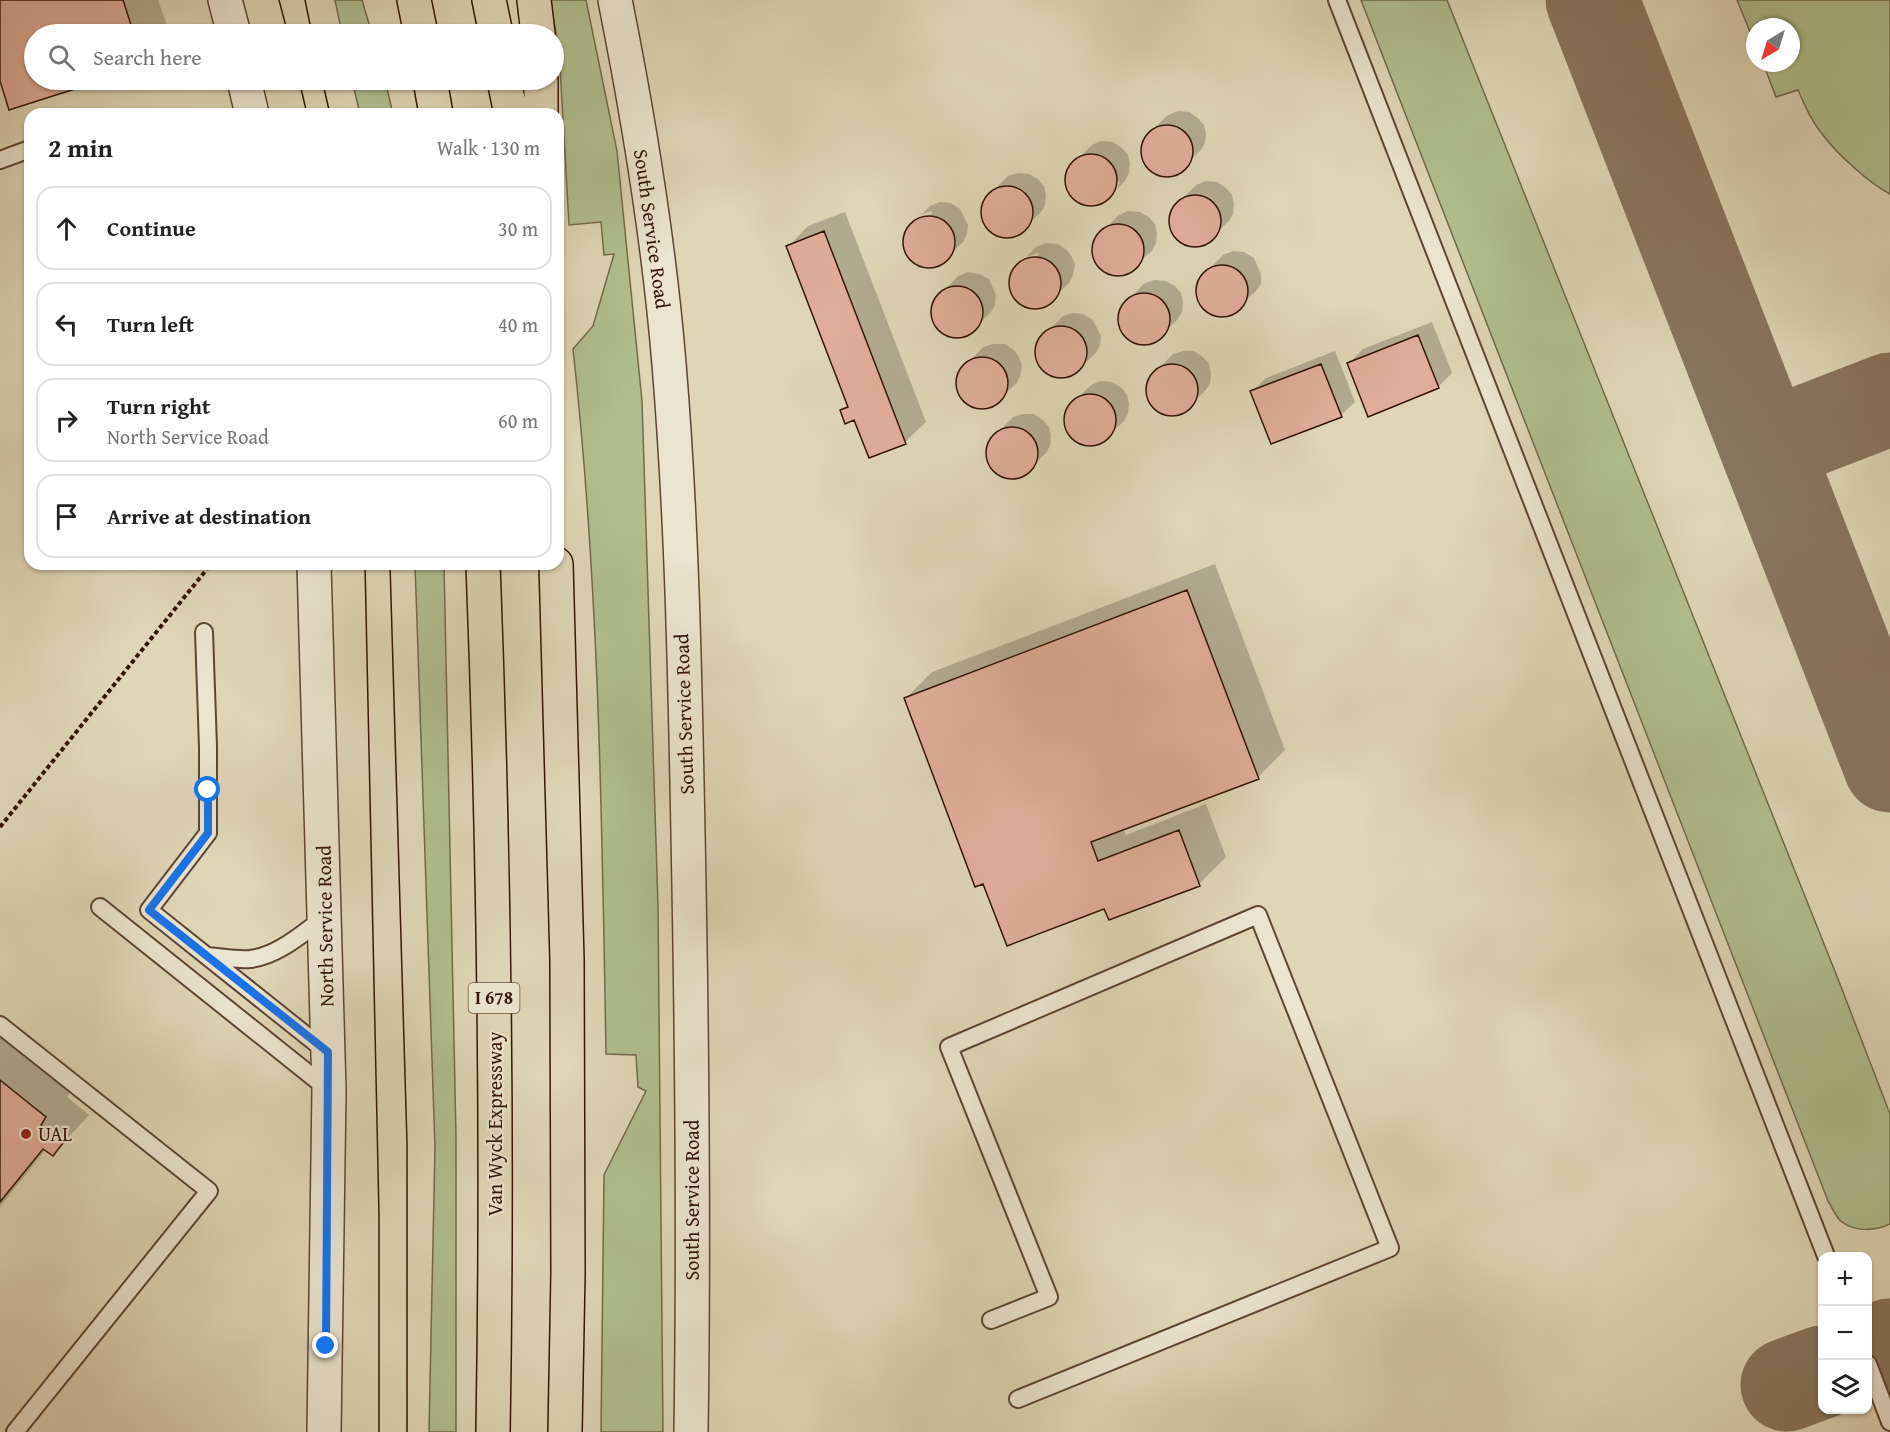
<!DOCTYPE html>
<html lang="en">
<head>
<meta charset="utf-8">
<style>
	body { margin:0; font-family:"Gentium Book Plus",serif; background:#f6f6f6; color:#222 }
	.controls { position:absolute; right:18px; bottom:18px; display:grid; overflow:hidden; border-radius:12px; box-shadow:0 2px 4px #0004 }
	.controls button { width:54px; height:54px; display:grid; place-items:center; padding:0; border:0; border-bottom:2px solid #e0e0e0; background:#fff; color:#222; font:30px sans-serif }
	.compass { position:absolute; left:1746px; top:18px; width:54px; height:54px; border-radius:50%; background:#fff; box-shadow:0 2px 4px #0004; rotate:218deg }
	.stop { position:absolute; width:18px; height:18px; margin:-14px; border:4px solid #1a73e8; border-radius:50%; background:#fff }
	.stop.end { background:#1a73e8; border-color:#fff; box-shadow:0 2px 6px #0008 }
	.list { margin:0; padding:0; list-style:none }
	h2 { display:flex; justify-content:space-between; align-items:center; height:78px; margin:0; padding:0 24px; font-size:26px }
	h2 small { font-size:20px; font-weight:400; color:#767676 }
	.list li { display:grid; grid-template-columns:39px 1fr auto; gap:18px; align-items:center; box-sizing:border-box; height:84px; margin:0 12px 12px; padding:0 12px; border:2px solid #e0e0e0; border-radius:18px }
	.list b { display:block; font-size:22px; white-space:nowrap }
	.list p { margin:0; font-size:20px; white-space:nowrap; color:#767676 }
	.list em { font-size:20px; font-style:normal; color:#767676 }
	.icon { flex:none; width:33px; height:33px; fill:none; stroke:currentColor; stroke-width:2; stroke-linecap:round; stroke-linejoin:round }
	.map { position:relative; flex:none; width:1890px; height:1432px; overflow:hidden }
	.search { position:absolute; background:#fff; box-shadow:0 2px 4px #0004; left:24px; top:24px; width:540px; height:66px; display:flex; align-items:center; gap:15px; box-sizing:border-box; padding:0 21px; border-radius:33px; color:#767676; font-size:22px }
	.panel { position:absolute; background:#fff; box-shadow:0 2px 4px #0004; left:24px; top:108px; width:540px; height:462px; border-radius:18px }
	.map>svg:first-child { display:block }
	.green { fill:#b0be8f; stroke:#726a4c; stroke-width:1.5 }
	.shadow { fill:#0003 }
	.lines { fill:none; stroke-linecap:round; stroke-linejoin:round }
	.taxiway { stroke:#887660; stroke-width:93 }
	.building { fill:#dfad9a; stroke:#33150a; stroke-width:1.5 }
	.service-casing { stroke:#5e4535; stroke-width:20 }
	.minor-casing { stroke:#5e4535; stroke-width:36 }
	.motorway-casing { stroke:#33150a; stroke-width:36 }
	.path { stroke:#33150a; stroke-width:4; stroke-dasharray:4.5 3; stroke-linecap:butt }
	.service { stroke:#eae4d0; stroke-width:16 }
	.minor { stroke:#eae4d0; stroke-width:33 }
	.motorway { stroke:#ded6b7; stroke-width:33 }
	.tram { stroke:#33150a; stroke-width:1.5 }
	.route { stroke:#1a73e8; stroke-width:8 }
	.poi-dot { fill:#8f2418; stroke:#eae4d0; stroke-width:2 }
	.labels { text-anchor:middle; stroke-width:4.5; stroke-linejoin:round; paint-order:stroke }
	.shield { fill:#eae4d0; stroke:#6a5345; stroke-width:1.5 }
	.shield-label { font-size:18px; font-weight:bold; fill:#33150a }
	.street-label { font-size:20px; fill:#33150a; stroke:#eae4d0 }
	.poi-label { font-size:20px; fill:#33150a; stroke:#eae4d0; text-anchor:start }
</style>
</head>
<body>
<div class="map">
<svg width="1890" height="1432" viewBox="0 0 1890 1432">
	<rect width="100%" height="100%" fill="#ded6b7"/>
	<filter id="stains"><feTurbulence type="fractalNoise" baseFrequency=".00333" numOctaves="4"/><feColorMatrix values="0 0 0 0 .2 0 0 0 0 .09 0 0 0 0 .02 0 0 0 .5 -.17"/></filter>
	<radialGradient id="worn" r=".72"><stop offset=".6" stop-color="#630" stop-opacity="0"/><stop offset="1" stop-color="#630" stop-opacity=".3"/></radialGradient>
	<!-- green -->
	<path class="green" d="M 335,0 L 362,0 L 372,34 L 342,34 Z
		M 550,0 L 586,0 L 617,151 L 642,401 L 658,906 L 663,1432 L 601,1432 L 604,1175 L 646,1091 L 638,1087 L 636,1055 L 606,1054 C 602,819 599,583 573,349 L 593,326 L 614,254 L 604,255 L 601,222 L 569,225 L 559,49 Z
		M 1361,0 L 1447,0 L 1838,979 L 1890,1114 L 1890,1224 C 1876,1231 1855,1232 1842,1222 C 1836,1218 1832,1207 1828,1201 Z
		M 1737,0 L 1890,0 L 1890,194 C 1869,183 1837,154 1823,135 C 1812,122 1805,106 1798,90 L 1776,97 L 1763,63 L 1791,63 L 1791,27 L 1755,27 L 1755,44 Z
		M 352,80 L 385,80 L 393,114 L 360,114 Z
		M 415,564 L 444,564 L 456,1137 L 456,1432 L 429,1432 L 435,1147 Z"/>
	<!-- shadow -->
	<path class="shadow" d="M 0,0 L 158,0 L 170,34 L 34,34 L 34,80 L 98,80 L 10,108 L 0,76 Z
		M 1178,111 L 1189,112 L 1198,118 L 1204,125 L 1206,133 L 1205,143 L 1201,150 L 1178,172 L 1168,175 L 1160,174 L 1147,166 L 1144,158 L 1142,148 L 1146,138 L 1153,129 L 1168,115 Z
		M 1101,141 L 1113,142 L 1122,148 L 1128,155 L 1130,163 L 1129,173 L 1125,181 L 1117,189 L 1120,182 L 1117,181 L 1112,191 L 1115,191 L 1102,202 L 1092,205 L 1084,204 L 1071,196 L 1067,188 L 1066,178 L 1069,167 L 1092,145 Z
		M 1018,173 L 1029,174 L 1038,179 L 1044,186 L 1046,195 L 1045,205 L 1041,212 L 1018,234 L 1008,237 L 1000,236 L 987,228 L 983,220 L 982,209 L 986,199 L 993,191 L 1008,176 Z
		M 1206,181 L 1217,182 L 1226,188 L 1232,195 L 1234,204 L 1233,214 L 1229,221 L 1206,243 L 1196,245 L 1188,244 L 1176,236 L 1171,228 L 1170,218 L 1174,207 L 1196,185 Z
		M 940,202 L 951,203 L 960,209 L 968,225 L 967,234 L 963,242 L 940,264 L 930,266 L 916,263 L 909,257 L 905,249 L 904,239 L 908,228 L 918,218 L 918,220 L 932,214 L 931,211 L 921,215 L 930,206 Z
		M 1128,211 L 1140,212 L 1149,217 L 1155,224 L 1157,233 L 1156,243 L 1152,251 L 1128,272 L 1119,275 L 1105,271 L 1098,266 L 1094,258 L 1093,247 L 1096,237 L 1119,215 Z
		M 845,212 L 926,422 L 905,442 L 855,419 L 842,410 L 848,404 L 788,247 L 808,226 Z
		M 1046,243 L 1058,244 L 1067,250 L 1072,257 L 1075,265 L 1073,275 L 1069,283 L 1046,305 L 1036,307 L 1028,306 L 1016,298 L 1012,290 L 1010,280 L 1014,270 L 1022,261 L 1024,259 L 1024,261 L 1039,255 L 1038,253 L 1026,257 L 1036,247 Z
		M 1233,251 L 1244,252 L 1254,258 L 1261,274 L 1261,284 L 1256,291 L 1233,313 L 1223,315 L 1209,312 L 1198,299 L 1197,288 L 1201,277 L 1223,255 Z
		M 968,272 L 979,274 L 989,279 L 996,295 L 995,305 L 991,312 L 968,334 L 958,337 L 950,336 L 938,327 L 933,320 L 932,309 L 936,299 L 958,276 Z
		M 1155,280 L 1166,281 L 1175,286 L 1181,293 L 1183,302 L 1182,312 L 1178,319 L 1155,341 L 1145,344 L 1137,343 L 1125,335 L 1121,327 L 1119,316 L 1123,306 L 1130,298 L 1145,283 Z
		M 1072,313 L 1083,314 L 1093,320 L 1101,336 L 1100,345 L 1096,353 L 1072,375 L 1062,377 L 1054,376 L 1042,368 L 1038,360 L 1037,350 L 1040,339 L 1062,317 Z
		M 1432,322 L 1452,373 L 1438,387 L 1349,363 L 1363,349 Z
		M 993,344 L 1005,344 L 1014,350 L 1019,357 L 1022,366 L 1020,376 L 1017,383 L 993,405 L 984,407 L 975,406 L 963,398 L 959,391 L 957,380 L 961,370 L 969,362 L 983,347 Z
		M 1183,351 L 1194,351 L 1203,357 L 1209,364 L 1211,373 L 1210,383 L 1206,390 L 1183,412 L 1173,414 L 1159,411 L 1148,397 L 1147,387 L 1150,377 L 1173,354 Z
		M 1335,351 L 1355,402 L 1341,415 L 1252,392 L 1266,378 Z
		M 1101,381 L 1112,382 L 1122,388 L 1127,395 L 1129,404 L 1128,413 L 1124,421 L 1101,443 L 1091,445 L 1083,444 L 1071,436 L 1066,429 L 1066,418 L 1069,407 L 1091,385 Z
		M 1023,414 L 1034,414 L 1043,420 L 1049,427 L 1051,436 L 1050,446 L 1046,453 L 1023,475 L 1012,478 L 1005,477 L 992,468 L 988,461 L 987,450 L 990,440 L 1013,417 Z
		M 1215,564 L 1285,750 L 1258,777 L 1123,829 L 1126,835 L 1206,804 L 1226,857 L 1199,884 L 1105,907 L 984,882 L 905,699 L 932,672 Z
		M 0,1031 L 72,1090 L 67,1097 L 89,1115 L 53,1154 L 46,1149 L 0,1207 Z"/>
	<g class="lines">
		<!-- taxiway -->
		<path class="taxiway" d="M 1592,0 L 1890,766
			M 1766,447 L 1890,399
			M 1868,1354 L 1890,1345
			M 1787,1385 L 1822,1372"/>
	</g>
	<!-- building -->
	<path class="building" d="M 0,0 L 123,0 L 134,34 L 34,34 L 34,80 L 103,80 L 9,110 L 0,81 Z
		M1141 151a26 26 0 1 1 52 0a26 26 0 1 1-52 0Z
		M1065 180a26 26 0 1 1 52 0a26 26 0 1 1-52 0Z
		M981 212a26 26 0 1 1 52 0a26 26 0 1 1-52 0Z
		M1169 221a26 26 0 1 1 52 0a26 26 0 1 1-52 0Z
		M903 242a26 26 0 1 1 52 0a26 26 0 1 1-52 0Z
		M1092 250a26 26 0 1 1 52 0a26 26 0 1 1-52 0Z
		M 824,231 L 906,444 L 869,458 L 854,420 L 845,424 L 840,410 L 848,407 L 786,246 Z
		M1009 283a26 26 0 1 1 52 0a26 26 0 1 1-52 0Z
		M1196 291a26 26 0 1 1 52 0a26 26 0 1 1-52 0Z
		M931 312a26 26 0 1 1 52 0a26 26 0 1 1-52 0Z
		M1118 319a26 26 0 1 1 52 0a26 26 0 1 1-52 0Z
		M1035 352a26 26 0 1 1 52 0a26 26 0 1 1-52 0Z
		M 1418,335 L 1439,388 L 1368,417 L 1347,363 Z
		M956 383a26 26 0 1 1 52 0a26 26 0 1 1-52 0Z
		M 1321,364 L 1342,417 L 1271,444 L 1250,391 Z
		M1146 390a26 26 0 1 1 52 0a26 26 0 1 1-52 0Z
		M1064 420a26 26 0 1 1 52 0a26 26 0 1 1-52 0Z
		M986 453a26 26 0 1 1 52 0a26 26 0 1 1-52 0Z
		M 1187,590 L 1259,779 L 1091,842 L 1098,861 L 1179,830 L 1200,886 L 1109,920 L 1104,909 L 1007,946 L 983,884 L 975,887 L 904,698 Z
		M 0,1080 L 46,1117 L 41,1125 L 63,1143 L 53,1156 L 43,1149 L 0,1202 Z"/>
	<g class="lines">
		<defs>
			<path id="service" d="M 1337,0 L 1826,1256
				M 0,160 L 30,149
				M 204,632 L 208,747 L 208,833 L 149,910 L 327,1052
				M 100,907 L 329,1090
				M 207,956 C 221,957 236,960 250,959 C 278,956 303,933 325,917
				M 0,1025 L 209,1191 L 15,1432
				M 991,1320 L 1049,1297 L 949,1047 L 1258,915 L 1390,1248 L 1018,1399
				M 1868,1364 L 1890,1422"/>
			<path id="minor" d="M 225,0 L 234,34
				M 615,0 C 639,120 659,242 669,364 C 682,520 685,677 688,833 C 692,1033 694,1232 691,1432
				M 244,80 L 252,114
				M 314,564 L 329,1090 L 324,1432"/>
			<path id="motorway" d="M 414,0 L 421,34
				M 489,0 L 496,34
				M 534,0 L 538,34
				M 430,80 L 436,114
				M 504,80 L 511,114
				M 541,80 L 541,114
				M 483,564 C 494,853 498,1143 493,1432
				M 556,564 L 567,960 L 568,1273 L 565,1432"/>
		</defs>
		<!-- service casing -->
		<use href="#service" class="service-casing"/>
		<!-- minor casing -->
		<use href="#minor" class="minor-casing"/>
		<!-- motorway casing -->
		<use href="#motorway" class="motorway-casing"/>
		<!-- path -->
		<path class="path" d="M 0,827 L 211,564"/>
		<!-- service -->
		<use href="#service" class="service"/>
		<!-- minor -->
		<use href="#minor" class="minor"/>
		<!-- motorway -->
		<use href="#motorway" class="motorway"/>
		<!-- tram -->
		<path class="tram" d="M 279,0 L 288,34
			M 305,0 L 312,34
			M 299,80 L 307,114
			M 322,80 L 330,114
			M 365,564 L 379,1216 L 379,1432
			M 390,564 L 407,1143 L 407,1432"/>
	</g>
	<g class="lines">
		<!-- route -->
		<path class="route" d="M 208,790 L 208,833 L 149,910 L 328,1052 L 326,1346"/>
	</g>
	<!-- markers -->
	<circle class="poi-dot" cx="26" cy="1134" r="6"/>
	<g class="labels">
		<!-- shield labels -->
		<rect class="shield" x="468.5" y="983" width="51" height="30" rx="4.5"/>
		<g class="shield-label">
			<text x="494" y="1004">I 678</text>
		</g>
		<!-- street labels -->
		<g class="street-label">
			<text transform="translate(652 229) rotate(82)" y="7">South Service Road</text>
			<text transform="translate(684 714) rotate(-92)" y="7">South Service Road</text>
			<text transform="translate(325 926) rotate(-91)" y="7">North Service Road</text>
			<text transform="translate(495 1124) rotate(-90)" y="7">Van Wyck Expressway</text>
			<text transform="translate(692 1200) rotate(-90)" y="7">South Service Road</text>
		</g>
		<!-- poi labels -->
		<g class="poi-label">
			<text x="38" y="1141">UAL</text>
		</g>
	</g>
	<rect width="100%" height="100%" filter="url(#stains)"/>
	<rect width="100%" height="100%" fill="url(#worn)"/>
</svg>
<div class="controls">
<button>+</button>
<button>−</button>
<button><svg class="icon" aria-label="layers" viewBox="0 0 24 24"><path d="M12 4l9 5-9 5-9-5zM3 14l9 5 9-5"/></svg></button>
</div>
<svg class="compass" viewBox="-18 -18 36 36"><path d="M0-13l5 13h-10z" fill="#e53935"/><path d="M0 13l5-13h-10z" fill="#767676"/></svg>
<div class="stop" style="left:208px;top:790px"></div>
<div class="stop end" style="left:326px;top:1346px"></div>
<div class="search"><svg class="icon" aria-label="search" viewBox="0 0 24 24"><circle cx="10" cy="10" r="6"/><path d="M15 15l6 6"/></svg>Search here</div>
<section class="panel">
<h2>2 min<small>Walk · 130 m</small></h2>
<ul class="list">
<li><svg class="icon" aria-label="ahead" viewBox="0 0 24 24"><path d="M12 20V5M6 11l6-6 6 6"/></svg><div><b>Continue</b></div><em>30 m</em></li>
<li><svg class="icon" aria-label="left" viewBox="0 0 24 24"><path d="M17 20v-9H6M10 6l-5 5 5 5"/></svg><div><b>Turn left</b></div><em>40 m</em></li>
<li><svg class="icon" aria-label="right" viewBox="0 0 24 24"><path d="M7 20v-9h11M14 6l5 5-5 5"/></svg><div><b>Turn right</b><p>North Service Road</p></div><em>60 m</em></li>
<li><svg class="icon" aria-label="arrive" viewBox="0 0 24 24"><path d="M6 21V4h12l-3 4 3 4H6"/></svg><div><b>Arrive at destination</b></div></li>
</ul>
</section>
</div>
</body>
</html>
